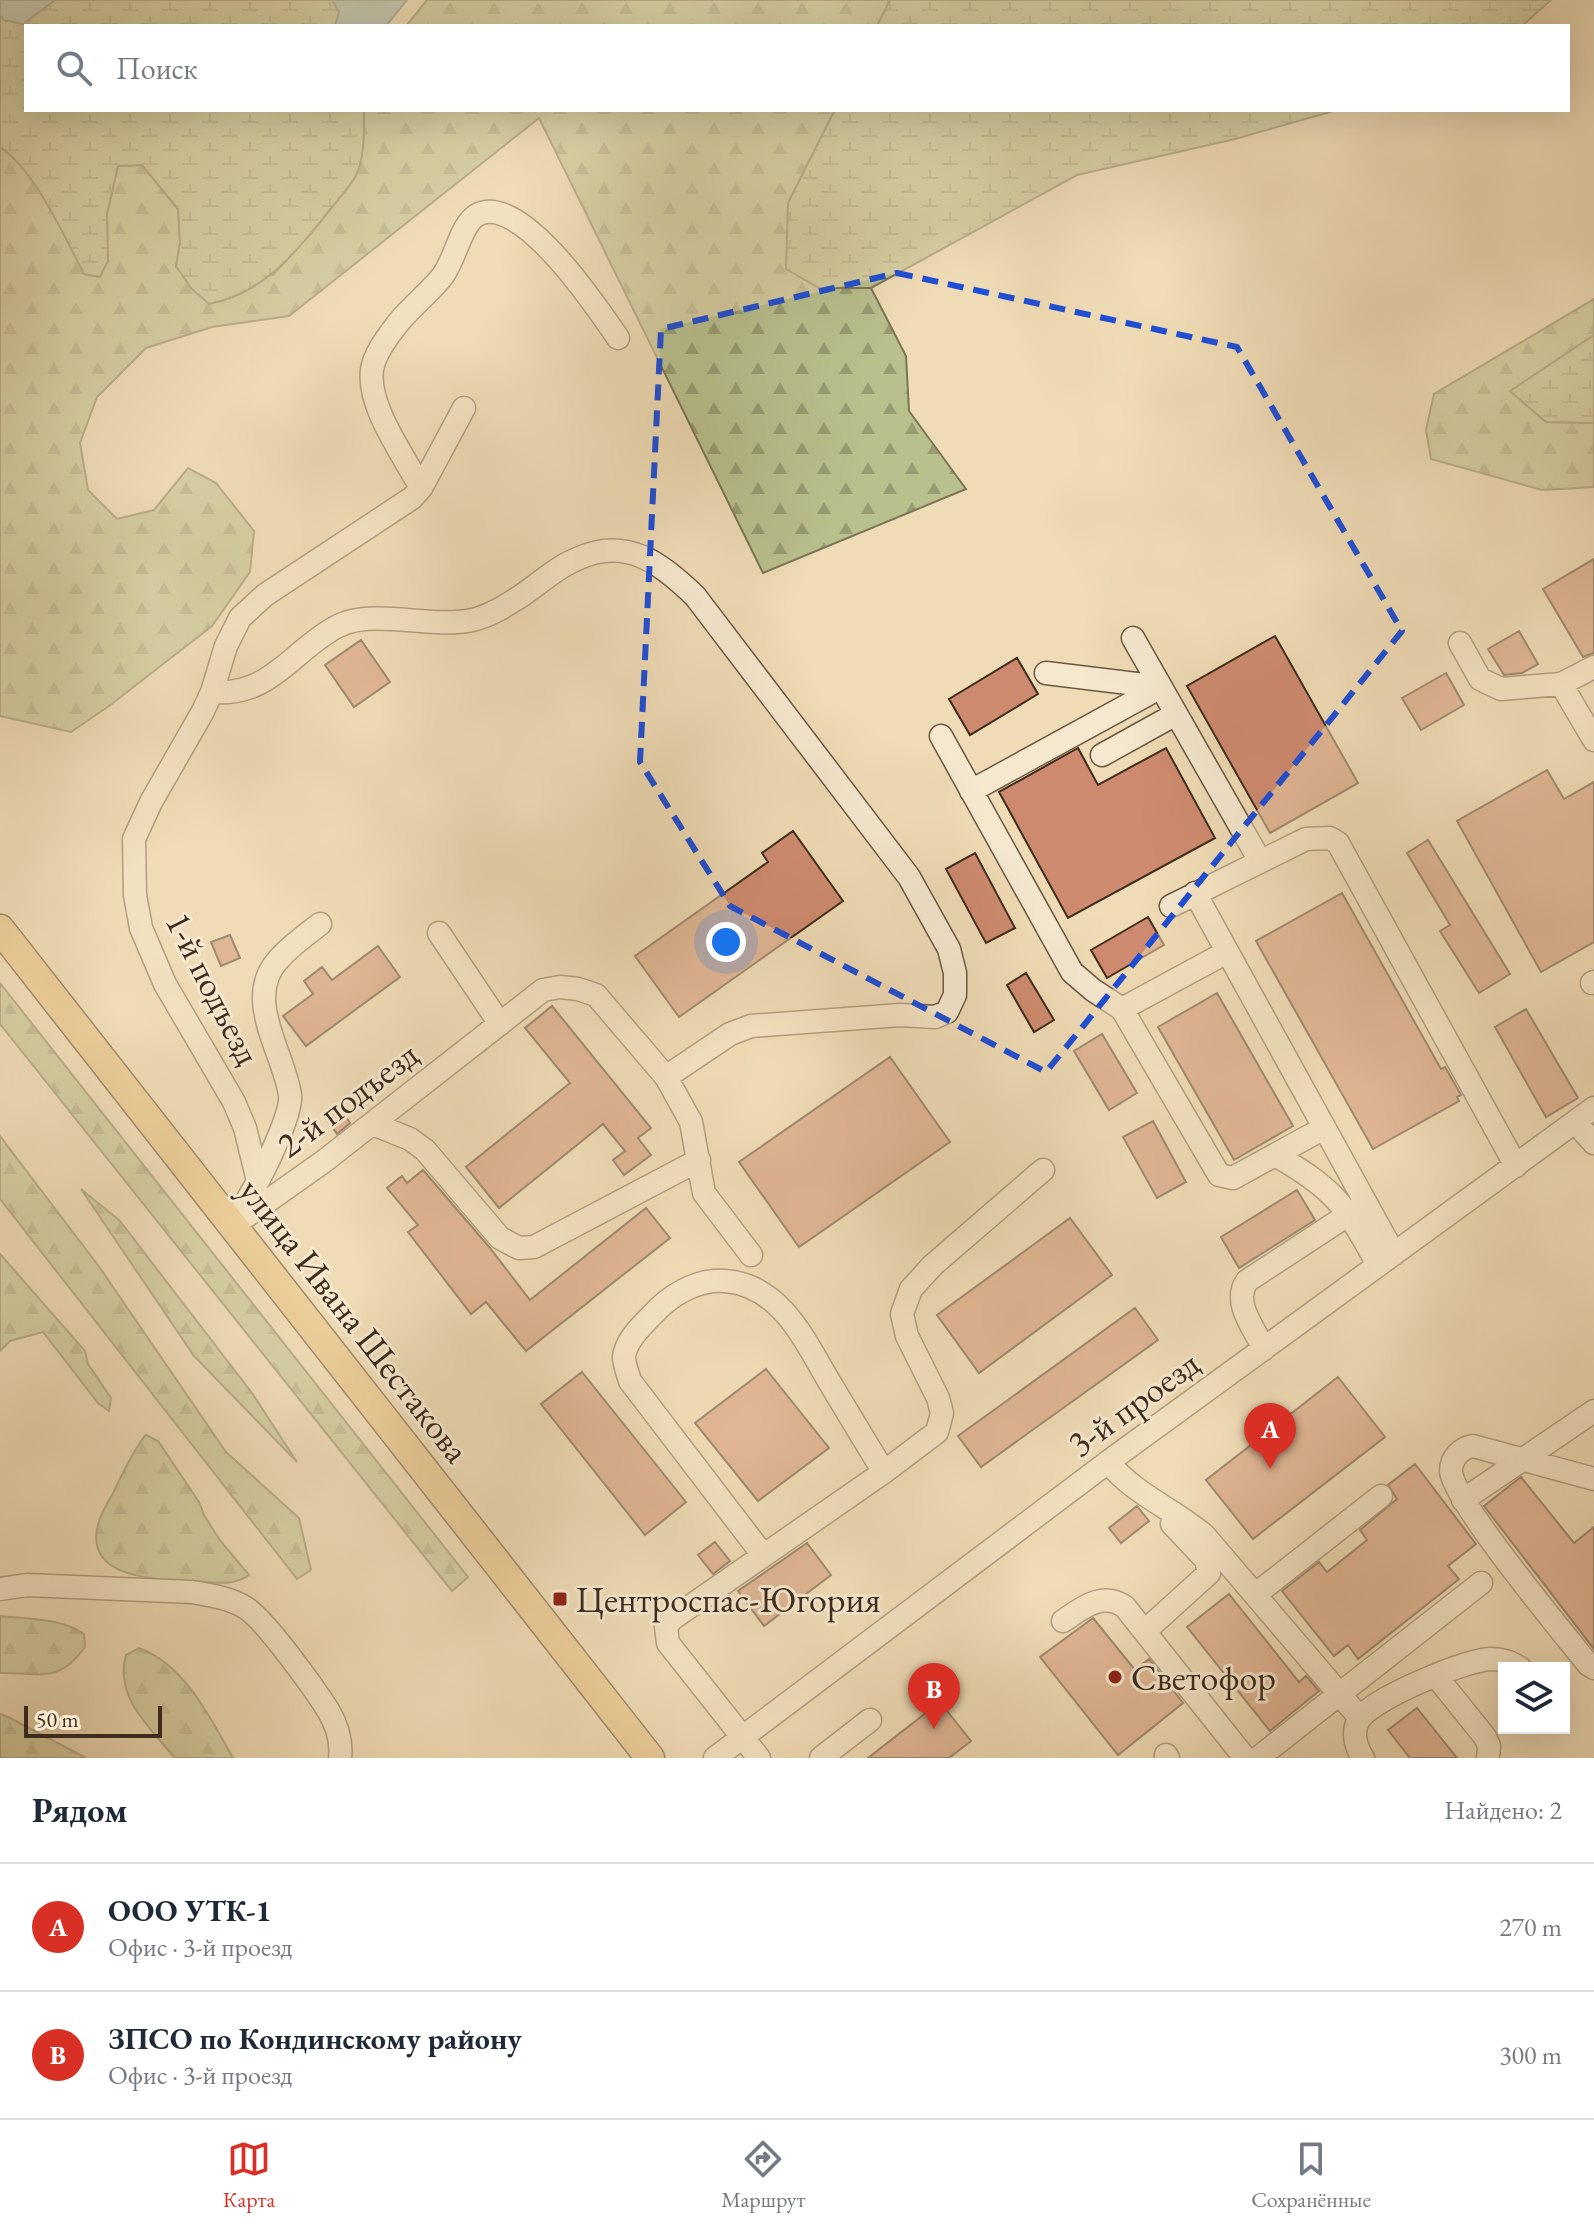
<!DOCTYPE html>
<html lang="ru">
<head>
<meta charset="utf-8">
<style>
	body { margin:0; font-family:"EB Garamond",serif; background:#f6f6f7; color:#1f2937 }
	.controls { position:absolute; right:24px; bottom:24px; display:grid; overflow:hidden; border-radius:0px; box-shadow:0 8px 32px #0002 }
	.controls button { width:72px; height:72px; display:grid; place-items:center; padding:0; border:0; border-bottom:2px solid #e0e1e3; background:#fff; color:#1f2937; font:40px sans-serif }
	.scale { position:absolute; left:24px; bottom:20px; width:138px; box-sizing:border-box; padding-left:8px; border:4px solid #3f2c1d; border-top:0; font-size:22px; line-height:28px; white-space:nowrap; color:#3f2c1d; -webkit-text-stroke:6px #f5e8cf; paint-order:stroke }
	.you { position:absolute; left:726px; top:942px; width:28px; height:28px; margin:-20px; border:6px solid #fff; border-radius:50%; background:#1a73e8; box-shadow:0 0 0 12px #1a73e833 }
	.badge { display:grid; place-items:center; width:52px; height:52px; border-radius:50%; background:#d93025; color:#fff; font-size:26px; font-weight:700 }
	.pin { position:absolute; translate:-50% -66px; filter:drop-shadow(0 2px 4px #0008) }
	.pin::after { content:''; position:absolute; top:42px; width:28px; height:24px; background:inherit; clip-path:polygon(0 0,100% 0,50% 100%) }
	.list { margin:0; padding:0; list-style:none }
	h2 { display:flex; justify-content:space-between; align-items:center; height:104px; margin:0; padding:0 32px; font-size:34px }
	h2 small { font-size:26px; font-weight:400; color:#747a83 }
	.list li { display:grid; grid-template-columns:52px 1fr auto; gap:24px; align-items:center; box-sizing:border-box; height:128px; padding:0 32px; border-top:2px solid #e0e1e3 }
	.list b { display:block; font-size:30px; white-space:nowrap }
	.list p { margin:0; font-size:26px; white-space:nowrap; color:#747a83 }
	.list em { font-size:26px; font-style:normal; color:#747a83 }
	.icon { flex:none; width:44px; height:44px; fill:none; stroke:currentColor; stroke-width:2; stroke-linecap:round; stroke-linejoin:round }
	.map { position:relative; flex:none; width:1594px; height:1758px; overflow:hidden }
	.search { position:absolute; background:#fff; box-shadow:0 8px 32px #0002; left:24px; right:24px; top:24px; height:88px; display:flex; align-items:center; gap:20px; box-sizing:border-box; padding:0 28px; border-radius:0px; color:#747a83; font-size:30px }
	.sheet { height:360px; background:#fff }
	nav { display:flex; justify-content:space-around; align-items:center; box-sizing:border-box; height:112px; border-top:2px solid #e0e1e3; background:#fff; font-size:22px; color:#747a83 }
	nav a { display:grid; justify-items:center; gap:4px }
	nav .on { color:#d93025 }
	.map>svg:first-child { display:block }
	.forest { fill:url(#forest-firs); stroke:#7c7656; stroke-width:2 }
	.wetland { fill:url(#wetland-marsh); stroke:#7c7656; stroke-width:2 }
	.water { fill:#9abab3; stroke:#768177; stroke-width:2 }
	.building { fill:#ce8a6f; stroke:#3f2c1d; stroke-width:2 }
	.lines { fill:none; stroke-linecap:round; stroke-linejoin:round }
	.minor-casing { stroke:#6b5843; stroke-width:25 }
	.major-casing { stroke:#3f2c1d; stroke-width:31 }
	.minor { stroke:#f5e8cf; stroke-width:22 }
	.major { stroke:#e8be7a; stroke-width:28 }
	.marked { fill:none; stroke:#1d4ed8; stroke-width:6; stroke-dasharray:16 10; stroke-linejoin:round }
	.poi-dot { fill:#8f2418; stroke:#f5e8cf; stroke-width:3 }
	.labels { text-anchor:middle; stroke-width:6; stroke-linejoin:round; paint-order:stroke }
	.street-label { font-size:36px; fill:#3f2c1d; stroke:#f5e8cf }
	.poi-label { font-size:36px; fill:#3f2c1d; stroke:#f5e8cf; text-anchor:start }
</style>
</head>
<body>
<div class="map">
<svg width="1594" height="1758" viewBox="0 0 1594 1758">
	<defs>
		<pattern id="forest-firs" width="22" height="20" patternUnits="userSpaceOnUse" patternTransform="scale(2)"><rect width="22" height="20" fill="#b8c08e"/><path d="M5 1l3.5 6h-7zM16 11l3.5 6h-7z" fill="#979c73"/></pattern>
		<pattern id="wetland-marsh" width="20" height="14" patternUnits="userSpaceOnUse" patternTransform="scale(2)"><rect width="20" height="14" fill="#b8c08e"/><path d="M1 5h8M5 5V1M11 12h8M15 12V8" fill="none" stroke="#979c73"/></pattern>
	</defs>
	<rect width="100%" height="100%" fill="#efdbb5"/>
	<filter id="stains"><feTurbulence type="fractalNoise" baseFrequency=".0025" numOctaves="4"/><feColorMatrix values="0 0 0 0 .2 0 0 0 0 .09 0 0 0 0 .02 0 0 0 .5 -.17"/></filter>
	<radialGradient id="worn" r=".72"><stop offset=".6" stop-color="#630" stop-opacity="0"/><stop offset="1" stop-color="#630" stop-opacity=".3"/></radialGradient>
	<!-- forest -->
	<path class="forest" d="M 427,0 L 890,0 L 877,26 L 406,26 Z
		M 364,110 L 835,110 L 788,203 L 815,285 L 871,288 L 906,356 L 909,411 L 966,489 L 763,573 L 539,118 L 289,316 L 212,327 L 146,348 L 97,397 L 80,443 L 88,490 L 117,519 L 154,510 L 188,468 L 216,483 L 254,531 L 250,572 L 212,626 L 109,706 L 71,732 L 0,716 L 0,147 L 14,156 L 108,261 L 107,214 L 118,166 L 142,165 L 178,209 L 180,243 L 176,267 L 273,275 L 313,231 L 356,176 L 364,138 Z
		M 1594,299 L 1594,335 L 1511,391 L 1546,422 L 1594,423 L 1594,487 L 1542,490 L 1431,459 L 1426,430 L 1434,394 Z
		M 0,983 L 468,1577 L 452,1591 L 0,1024 Z
		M 0,1136 L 100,1268 L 226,1452 L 299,1518 L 311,1570 L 297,1579 L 0,1199 Z
		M 81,1189 L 120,1221 L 252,1393 L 297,1462 L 194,1356 Z
		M 0,1254 L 85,1351 L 88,1364 L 111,1398 L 109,1411 L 98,1403 L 43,1332 L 10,1341 L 0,1351 Z
		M 146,1435 L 158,1441 L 199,1502 L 204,1515 L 219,1539 L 249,1575 C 231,1588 210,1581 189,1581 C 153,1579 81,1578 99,1521 C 102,1512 108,1502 113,1493 C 121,1477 135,1446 146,1435 Z
		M 0,1616 C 28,1619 61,1618 84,1634 L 85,1647 C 58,1685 40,1672 0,1673 Z
		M 139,1648 C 185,1665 210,1717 233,1758 L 175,1758 C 150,1728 114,1697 126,1655 Z
		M 0,1714 L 8,1717 L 86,1758 L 0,1758 Z"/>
	<!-- wetland -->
	<path class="wetland" d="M 55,0 L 332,0 L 339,12 L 335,26 L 26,26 L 26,110 L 364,110 C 364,131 365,159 355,177 C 348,189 337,201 328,212 C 296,253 262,294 209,304 L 191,288 L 176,266 L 180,243 L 178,209 L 142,165 L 118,166 L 107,214 L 108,261 L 100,277 L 84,274 C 64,236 35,170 0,147 L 0,15 L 5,20 L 23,24 Z
		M 890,0 L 1551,0 L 1522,26 L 877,26 Z
		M 835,110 L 1337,110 L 1235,139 L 1077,175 L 871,288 L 819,288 L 786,269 L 788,203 Z
		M 1594,335 L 1594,423 L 1546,422 L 1510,391 Z"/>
	<!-- water -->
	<path class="water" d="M 0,0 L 55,0 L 23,24 L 4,20 L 0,15 Z
		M 332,0 L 407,0 L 386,26 L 335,26 L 339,12 Z"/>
	<!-- building -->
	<path class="building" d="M 1594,559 L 1594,653 L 1583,657 L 1543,589 Z
		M 1519,631 L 1538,664 L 1522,673 L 1504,675 L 1488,649 Z
		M 1275,636 L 1358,783 L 1270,833 L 1187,686 Z
		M 361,640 L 390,682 L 354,707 L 325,665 Z
		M 1017,658 L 1038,694 L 970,735 L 949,699 Z
		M 1446,673 L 1464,705 L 1421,730 L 1402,698 Z
		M 1078,748 L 1098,785 L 1166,748 L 1215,838 L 1068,918 L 999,792 Z
		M 1547,770 L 1564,799 L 1594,782 L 1594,942 L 1541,972 L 1457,821 Z
		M 793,831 L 843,901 L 679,1017 L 635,956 L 768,862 L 762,853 Z
		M 1428,840 L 1510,974 L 1479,993 L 1440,931 L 1450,925 L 1407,853 Z
		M 975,853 L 1015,928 L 986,943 L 946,869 Z
		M 1342,893 L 1441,1069 L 1445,1067 L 1461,1095 L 1457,1097 L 1459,1101 L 1373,1149 L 1256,941 Z
		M 1148,917 L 1164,945 L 1107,978 L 1091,950 Z
		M 230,935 L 240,958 L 221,966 L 211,942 Z
		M 378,946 L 400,977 L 306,1046 L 283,1016 L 313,994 L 304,981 L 322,967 L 332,980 Z
		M 1026,973 L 1054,1020 L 1034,1032 L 1007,985 Z
		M 1217,993 L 1293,1126 L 1234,1160 L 1158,1027 Z
		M 552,1006 L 651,1128 L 638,1138 L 651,1155 L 624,1175 L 613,1160 L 625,1151 L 603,1124 L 499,1208 L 466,1167 L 570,1083 L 525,1028 Z
		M 1526,1009 L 1578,1098 L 1546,1117 L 1495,1027 Z
		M 1102,1034 L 1137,1093 L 1109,1110 L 1074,1051 Z
		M 890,1057 L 950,1142 L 799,1247 L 739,1162 Z
		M 339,1107 L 350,1123 L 337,1134 L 325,1117 Z
		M 1153,1121 L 1186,1182 L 1157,1198 L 1123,1137 Z
		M 423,1170 L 490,1248 L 530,1300 L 646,1208 L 670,1238 L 526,1351 L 486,1302 L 471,1314 L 408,1232 L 418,1225 L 387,1188 L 402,1176 L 407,1183 Z
		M 1297,1190 L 1315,1220 L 1239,1268 L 1221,1237 Z
		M 1070,1218 L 1112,1275 L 979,1373 L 937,1315 Z
		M 1135,1308 L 1158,1340 L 981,1467 L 958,1436 Z
		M 766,1369 L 829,1448 L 758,1501 L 695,1423 Z
		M 582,1372 L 686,1502 L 645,1535 L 541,1404 Z
		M 1338,1377 L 1385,1437 L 1253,1539 L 1206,1480 Z
		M 1415,1464 L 1476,1544 L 1448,1566 L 1459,1579 L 1358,1659 L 1348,1645 L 1334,1656 L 1282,1591 L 1319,1562 L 1327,1572 L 1367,1540 L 1360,1530 L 1397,1499 L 1388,1485 Z
		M 1521,1477 L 1574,1543 L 1594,1527 L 1594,1649 L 1484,1506 Z
		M 1137,1506 L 1149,1521 L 1121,1543 L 1109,1528 Z
		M 715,1542 L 730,1561 L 713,1574 L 698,1555 Z
		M 807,1543 L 831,1575 L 764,1626 L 738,1591 Z
		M 1229,1594 L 1299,1682 L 1306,1676 L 1319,1691 L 1270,1731 L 1187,1627 Z
		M 1093,1618 L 1135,1670 L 1149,1659 L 1183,1703 L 1118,1755 L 1040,1657 Z
		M 940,1702 L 971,1741 L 949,1758 L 868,1758 Z
		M 1417,1708 L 1457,1758 L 1410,1758 L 1388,1730 Z"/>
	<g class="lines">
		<defs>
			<path id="minor" d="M 421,488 C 404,456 367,406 372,370 C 374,355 386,339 395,327 C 408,309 427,295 441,278 C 455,262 460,225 477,215 C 520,191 598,309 618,338
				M 1133,638 L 1260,861
				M 1460,643 L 1480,679 L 1501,689 L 1561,684 L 1594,667
				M 1046,673 L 1161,687
				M 1561,684 L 1594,740
				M 212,692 C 271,697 292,650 338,626 C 375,608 429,629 472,620 C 490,616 505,606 521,596 C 539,584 557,567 577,559 C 626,536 661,563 695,596 L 909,877 L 949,949 L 955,973 L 955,995 L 947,1012 L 935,1017 L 900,1015 L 751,1026 L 730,1034 L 666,1077
				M 941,736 L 1072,972 L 1093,990 L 1122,1009 L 1219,1175 L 1233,1178 L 1324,1128
				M 1102,755 L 1176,714
				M 971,791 L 1161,687
				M 1195,893 L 1394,1254
				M 1171,906 L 1306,839 L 1330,838 L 1338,843 L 1516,1166
				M 439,933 L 500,1024
				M 1592,983 L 1594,982
				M 1122,1009 L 1227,952
				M 1575,1122 L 1594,1143
				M 373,1124 L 410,1139 L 425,1150 L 500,1238 L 519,1248 L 534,1247 L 699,1160
				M 1275,1155 C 1335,1189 1346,1206 1378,1265
				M 258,1181 C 267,1164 292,1113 290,1095 C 284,1053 243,999 278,960 C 290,946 306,935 320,924
				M 241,1220 L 323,1162 L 543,990 L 560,987 L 578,989 L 596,995 L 666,1077 L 691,1122 L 704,1193 L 751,1255
				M 233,1226 L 258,1181 L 245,1128 L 234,1102 L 165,984 L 141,928 L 135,895 L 134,839 L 151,802 L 202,713 L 212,692 L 226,646 L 240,618 L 265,595 L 412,498 L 421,488 L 464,408
				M 1264,1349 C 1254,1328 1232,1302 1247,1281 L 1366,1203
				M 1108,1462 C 1134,1494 1173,1509 1204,1535 L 1360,1718
				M 1594,1479 L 1473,1446 C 1461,1448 1451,1458 1451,1471 C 1452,1499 1564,1634 1588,1664 L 1594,1668
				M 1463,1500 L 1594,1411
				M 763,1555 L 630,1381 C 628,1374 624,1364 624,1357 C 626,1338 647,1321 659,1308 C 677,1291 701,1279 725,1281 C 781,1285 805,1341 830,1383 C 848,1413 866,1443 884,1472
				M 0,1589 L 27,1585 L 192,1592 C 210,1595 230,1598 246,1608 C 266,1621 314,1688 328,1710 C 337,1725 342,1741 340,1758
				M 1256,1594 L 1381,1496
				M 1063,1621 C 1082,1608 1103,1591 1125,1607 L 1245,1758
				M 1145,1631 L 1209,1573 L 1206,1560 L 1172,1524
				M 1436,1676 L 1485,1737 L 1489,1746 L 1488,1758
				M 1166,1755 L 1168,1758
				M 715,1758 L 1108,1462 L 1594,1108
				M 759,1758 L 668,1643 L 666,1627 L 672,1619 L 884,1472 L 937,1432 L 942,1413 L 938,1398 L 907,1336 L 902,1314 L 911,1289 L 933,1265 L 1043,1170
				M 821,1758 L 870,1720
				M 1258,1758 L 1481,1583
				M 1363,1758 C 1355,1746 1351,1729 1361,1717 C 1377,1697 1465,1660 1491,1659 C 1502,1659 1511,1662 1520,1668"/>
			<path id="major" d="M 0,929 L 650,1758"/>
		</defs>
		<!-- minor casing -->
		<use href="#minor" class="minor-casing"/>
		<!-- major casing -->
		<use href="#major" class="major-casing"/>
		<!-- minor -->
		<use href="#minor" class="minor"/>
		<!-- major -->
		<use href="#major" class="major"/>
	</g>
	<!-- marked area -->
	<path d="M0 0H1594V1758H0ZM 897,273 L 1237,347 L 1402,631 L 1046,1072 L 730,906 L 640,762 L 661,329 Z" fill="#efdbb5" fill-opacity=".55" fill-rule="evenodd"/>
	<path class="marked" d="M 897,273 L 1237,347 L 1402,631 L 1046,1072 L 730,906 L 640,762 L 661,329 Z"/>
	<!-- markers -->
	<g class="poi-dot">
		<rect x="552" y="1591" width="16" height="16" rx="4"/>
		<circle cx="1115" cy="1677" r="8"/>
	</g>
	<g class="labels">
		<!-- street labels -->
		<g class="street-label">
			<text transform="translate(214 988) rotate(63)" y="13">1-й подъезд</text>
			<text transform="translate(347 1099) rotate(-37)" y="13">2-й подъезд</text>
			<text transform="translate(355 1320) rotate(52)" y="13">улица Ивана Шестакова</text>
			<text transform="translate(1133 1403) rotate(-36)" y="13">3-й проезд</text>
		</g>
		<!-- poi labels -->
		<g class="poi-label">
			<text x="576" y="1612">Центроспас-Югория</text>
			<text x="1131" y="1690">Светофор</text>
		</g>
	</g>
	<rect width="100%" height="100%" filter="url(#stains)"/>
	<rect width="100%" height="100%" fill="url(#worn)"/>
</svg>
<div class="controls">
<button><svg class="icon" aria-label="layers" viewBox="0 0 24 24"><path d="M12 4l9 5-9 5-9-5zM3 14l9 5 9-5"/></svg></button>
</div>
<div class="scale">50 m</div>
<div class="you"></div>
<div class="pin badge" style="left:1270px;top:1469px">A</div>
<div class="pin badge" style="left:934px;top:1729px">B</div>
<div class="search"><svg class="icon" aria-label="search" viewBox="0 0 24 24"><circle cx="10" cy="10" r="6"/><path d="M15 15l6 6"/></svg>Поиск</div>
</div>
<section class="sheet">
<h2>Рядом<small>Найдено: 2</small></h2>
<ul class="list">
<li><span class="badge">A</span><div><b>ООО УТК-1</b><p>Офис · 3-й проезд</p></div><em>270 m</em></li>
<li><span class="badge">B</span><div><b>ЗПСО по Кондинскому району</b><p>Офис · 3-й проезд</p></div><em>300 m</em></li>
</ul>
</section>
<nav>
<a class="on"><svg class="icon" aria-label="map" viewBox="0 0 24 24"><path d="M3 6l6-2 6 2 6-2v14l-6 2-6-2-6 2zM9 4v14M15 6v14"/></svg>Карта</a>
<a><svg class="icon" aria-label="directions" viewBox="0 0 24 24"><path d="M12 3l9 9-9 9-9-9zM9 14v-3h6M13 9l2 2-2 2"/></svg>Маршрут</a>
<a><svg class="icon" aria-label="saved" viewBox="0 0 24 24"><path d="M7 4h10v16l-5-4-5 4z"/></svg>Сохранённые</a>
</nav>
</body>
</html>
